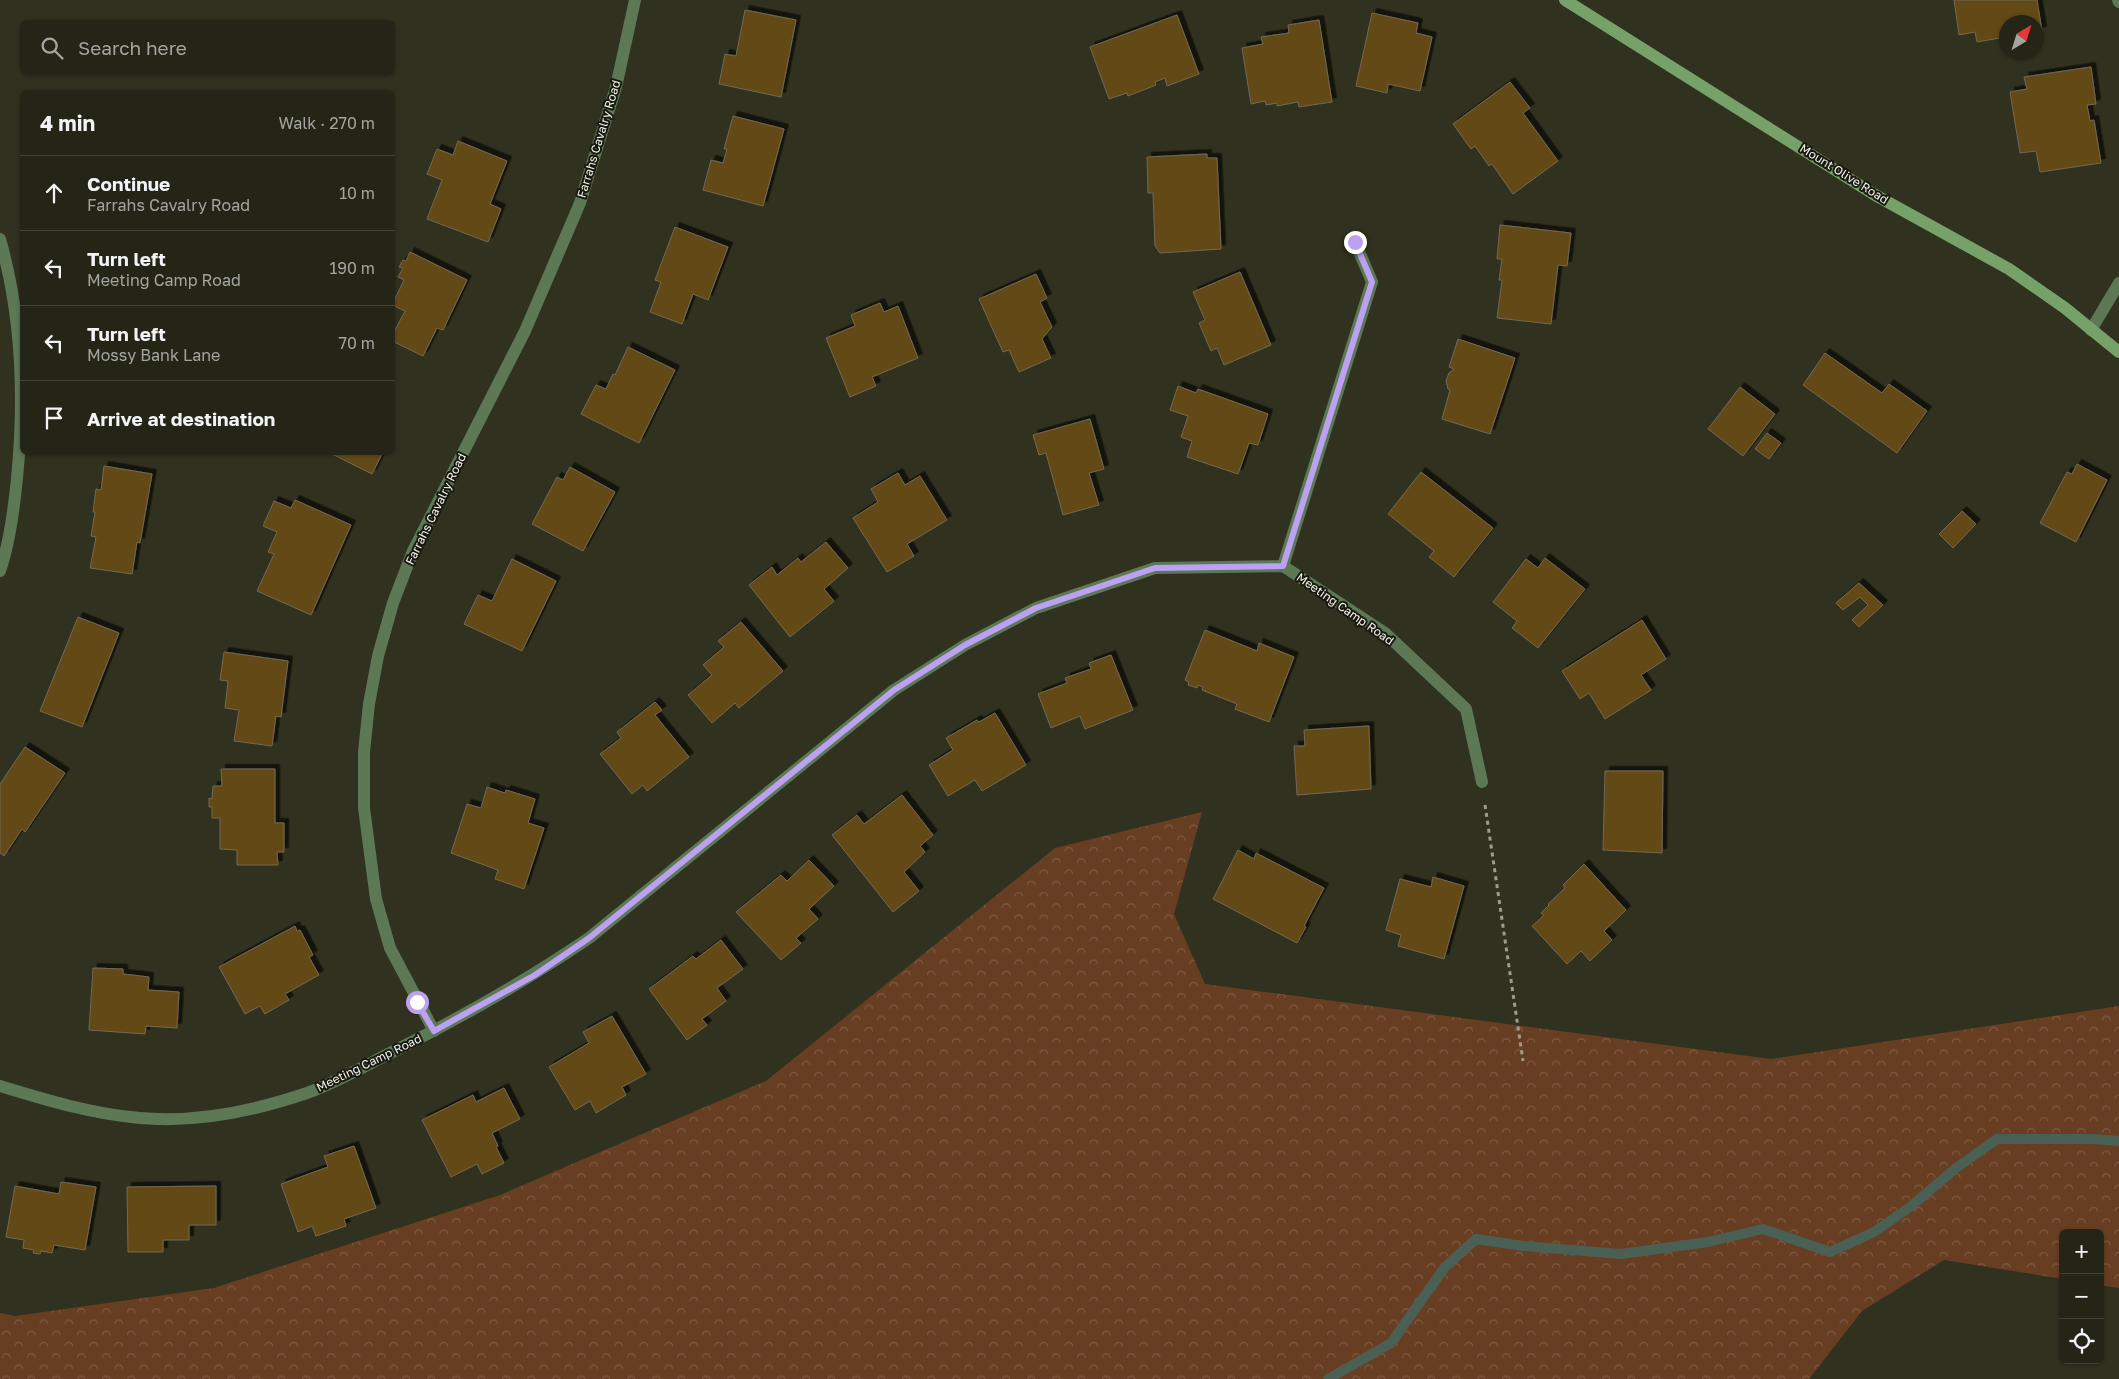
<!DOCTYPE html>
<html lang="en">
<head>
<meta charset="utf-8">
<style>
	body { margin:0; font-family:"Golos Text",sans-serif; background:#2c2d1f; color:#f1f3f6 }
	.controls { position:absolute; right:15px; bottom:15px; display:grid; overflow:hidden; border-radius:8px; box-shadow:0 1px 4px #0004 }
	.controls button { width:45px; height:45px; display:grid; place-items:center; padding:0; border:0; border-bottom:1px solid #414235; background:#242516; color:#f1f3f6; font:25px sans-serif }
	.compass { position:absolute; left:1999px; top:15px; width:45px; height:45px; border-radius:50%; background:#242516; box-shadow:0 1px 4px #0004; rotate:38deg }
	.stop { position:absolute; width:15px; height:15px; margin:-11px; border:4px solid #bca0f2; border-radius:50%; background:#fff }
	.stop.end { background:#bca0f2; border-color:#fff; box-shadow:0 1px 5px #0008 }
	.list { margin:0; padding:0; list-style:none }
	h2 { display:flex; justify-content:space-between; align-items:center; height:65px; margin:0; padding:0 20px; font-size:21px }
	h2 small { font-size:16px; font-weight:400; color:#a3a5a1 }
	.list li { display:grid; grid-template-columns:32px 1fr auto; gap:15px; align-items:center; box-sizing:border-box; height:75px; padding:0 20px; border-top:1px solid #414235 }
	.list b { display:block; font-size:19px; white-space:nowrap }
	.list p { margin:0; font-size:16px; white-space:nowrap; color:#a3a5a1 }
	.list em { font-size:16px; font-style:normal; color:#a3a5a1 }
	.icon { flex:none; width:28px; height:28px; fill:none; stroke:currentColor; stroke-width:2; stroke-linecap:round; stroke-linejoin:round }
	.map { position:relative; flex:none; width:2119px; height:1379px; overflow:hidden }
	.search { position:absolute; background:#242516; box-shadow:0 1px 4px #0004; left:20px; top:20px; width:375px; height:55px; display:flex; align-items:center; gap:12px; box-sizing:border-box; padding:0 18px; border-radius:8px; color:#a3a5a1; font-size:19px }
	.panel { position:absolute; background:#242516; box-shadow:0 1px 4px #0004; left:20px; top:90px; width:375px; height:365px; border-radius:8px }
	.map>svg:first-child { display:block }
	.forest { fill:url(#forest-crowns) }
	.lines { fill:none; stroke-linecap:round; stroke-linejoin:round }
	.stream { stroke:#4a6054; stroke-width:10 }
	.building { fill:#644a15; stroke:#736855; filter:url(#shadow) }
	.path { stroke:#9c9d8e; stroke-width:3; stroke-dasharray:4 4; stroke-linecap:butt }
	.street { stroke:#5d7855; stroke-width:12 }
	.secondary { stroke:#76a168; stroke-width:12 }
	.route { stroke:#bca0f2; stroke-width:6 }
	.labels { text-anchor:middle; stroke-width:4; stroke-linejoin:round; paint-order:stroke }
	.street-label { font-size:12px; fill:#f5f6ea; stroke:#181810 }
</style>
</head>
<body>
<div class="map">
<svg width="2119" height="1379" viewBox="0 0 2119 1379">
	<defs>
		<pattern id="forest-crowns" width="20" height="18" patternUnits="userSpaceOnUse" patternTransform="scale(1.25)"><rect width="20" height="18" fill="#683e22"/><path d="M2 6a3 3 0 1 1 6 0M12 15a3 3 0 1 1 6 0" fill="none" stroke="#7e5a42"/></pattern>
		<filter id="shadow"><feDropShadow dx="4.5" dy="-4.5" stdDeviation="0" flood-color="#0009"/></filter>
	</defs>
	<rect width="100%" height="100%" fill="#30311e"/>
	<!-- forest -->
	<path class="forest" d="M 1202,812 L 1174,914 L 1205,984 L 1771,1059 L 2119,1006 L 2119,1288 L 2100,1285 L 2100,1233 L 2063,1233 L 2063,1279 L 1944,1260 L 1862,1311 L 1809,1379 L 0,1379 L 0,1313 L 15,1316 L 214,1288 L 500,1195 L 766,1081 L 1055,848 Z"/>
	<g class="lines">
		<!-- stream -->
		<path class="stream" d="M 1328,1379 L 1391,1343 L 1445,1267 L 1476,1239 L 1523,1246 L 1621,1254 L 1708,1242 L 1763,1229 L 1830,1252 L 1874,1232 L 1910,1207 L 1956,1168 L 1997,1139 L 2092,1139 L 2119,1141"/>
	</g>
	<!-- building -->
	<path class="building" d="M 1954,0 L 2037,0 L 2042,31 L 2036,32 L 2036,22 L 2006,22 L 2006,37 L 1977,42 L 1975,32 L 1959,35 Z
		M 745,10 L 796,20 L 781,97 L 719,84 L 725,54 L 736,56 Z
		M 1372,13 L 1418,23 L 1416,33 L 1432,37 L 1420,91 L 1388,84 L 1387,93 L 1356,86 Z
		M 1177,15 L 1199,74 L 1167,86 L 1165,78 L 1155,82 L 1156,85 L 1128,96 L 1127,93 L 1109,99 L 1090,47 Z
		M 1319,20 L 1332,102 L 1299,107 L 1298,102 L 1277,106 L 1277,103 L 1266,105 L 1265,101 L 1251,104 L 1242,48 L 1263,44 L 1261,37 L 1289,33 L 1288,25 Z
		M 2091,67 L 2096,104 L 2087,105 L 2090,121 L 2094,120 L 2101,163 L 2040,172 L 2036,151 L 2020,153 L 2010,92 L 2027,89 L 2024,77 Z
		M 1510,82 L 1530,108 L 1523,113 L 1558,161 L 1513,194 L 1492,164 L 1489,166 L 1475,146 L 1471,149 L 1453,124 Z
		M 733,116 L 784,129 L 763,206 L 703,190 L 711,160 L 723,163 L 727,149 L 724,149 Z
		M 458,141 L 507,161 L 490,204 L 501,209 L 488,242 L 427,219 L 442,180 L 427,174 L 437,149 L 453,155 Z
		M 1207,154 L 1207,158 L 1217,158 L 1221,249 L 1160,253 L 1155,246 L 1153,193 L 1148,193 L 1147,157 Z
		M 1500,225 L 1571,233 L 1567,266 L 1558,265 L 1551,324 L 1497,318 L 1502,280 L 1499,280 L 1502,259 L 1497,259 Z
		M 675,227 L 728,247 L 708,300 L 693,294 L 682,324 L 650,312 L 661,282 L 655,280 Z
		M 410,252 L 467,280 L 443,330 L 437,328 L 423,356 L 392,341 L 392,336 L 405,311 L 392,305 L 404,280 L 398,277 L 403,268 L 399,267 L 403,260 L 406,261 Z
		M 1240,272 L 1271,345 L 1224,365 L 1217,348 L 1211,351 L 1199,323 L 1205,320 L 1193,292 Z
		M 1036,274 L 1047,298 L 1040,302 L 1052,327 L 1042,339 L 1051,358 L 1019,372 L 1009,350 L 1003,352 L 979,299 Z
		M 880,303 L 884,312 L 898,306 L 918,358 L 872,377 L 876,386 L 850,397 L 826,338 L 855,326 L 851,315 Z
		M 1458,339 L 1515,358 L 1490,434 L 1442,419 L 1450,390 L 1448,389 L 1446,381 L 1449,373 L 1454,369 L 1449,367 Z
		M 628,347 L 675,370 L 639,443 L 581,414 L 596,385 L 606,389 L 613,374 L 615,375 Z
		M 1825,353 L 1882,393 L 1889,384 L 1927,411 L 1897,453 L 1803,385 Z
		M 1178,386 L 1196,393 L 1198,389 L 1268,414 L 1258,445 L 1249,443 L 1238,474 L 1187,457 L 1192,441 L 1181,437 L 1188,416 L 1170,410 Z
		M 1740,387 L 1775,414 L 1743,456 L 1708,429 Z
		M 1090,419 L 1104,469 L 1089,473 L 1099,505 L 1063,515 L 1046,453 L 1039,455 L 1033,435 Z
		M 1767,433 L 1781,443 L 1769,459 L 1755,449 Z
		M 328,452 L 383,452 L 372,474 Z
		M 2077,464 L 2107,480 L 2076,542 L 2040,523 L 2067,472 L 2072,474 Z
		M 104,466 L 152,474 L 140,543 L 137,542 L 132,574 L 90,568 L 96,537 L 91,536 L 95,512 L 93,512 L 96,489 L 101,490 Z
		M 570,467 L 615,492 L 583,551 L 532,524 L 557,477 L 563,480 Z
		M 1421,472 L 1493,528 L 1454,577 L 1429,557 L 1434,551 L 1388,514 Z
		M 898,473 L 905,485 L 920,476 L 947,520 L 907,544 L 914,556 L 887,572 L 853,518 L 878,502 L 871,489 Z
		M 295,500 L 351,525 L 311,615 L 257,591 L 274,554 L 268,552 L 277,532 L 263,526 L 274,501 L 291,508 Z
		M 1962,511 L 1976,524 L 1953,548 L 1939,534 Z
		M 826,542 L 848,568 L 824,589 L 834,601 L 790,637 L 749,585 L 772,567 L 777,575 L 798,558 L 801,562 Z
		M 1545,558 L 1585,589 L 1538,648 L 1512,628 L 1517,621 L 1493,602 L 1526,559 L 1538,568 Z
		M 512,559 L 556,581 L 522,651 L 464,624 L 478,595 L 492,601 Z
		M 1859,583 L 1883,605 L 1859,627 L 1852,620 L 1868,605 L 1860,597 L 1843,610 L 1836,603 Z
		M 78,617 L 119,633 L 82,727 L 40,711 Z
		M 1642,620 L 1666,659 L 1641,675 L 1651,690 L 1605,719 L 1589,693 L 1580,699 L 1562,671 Z
		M 741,622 L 783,671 L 739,708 L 735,703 L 712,723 L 688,695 L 712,675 L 703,665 L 724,647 L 718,641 Z
		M 1205,630 L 1257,651 L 1259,643 L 1294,657 L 1269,722 L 1235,709 L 1237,704 L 1202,690 L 1203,687 L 1198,685 L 1197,688 L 1188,685 L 1189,682 L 1185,680 Z
		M 224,652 L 288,661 L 281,717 L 276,716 L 272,746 L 234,741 L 239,710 L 225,708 L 228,681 L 220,680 Z
		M 1111,655 L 1133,710 L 1085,729 L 1080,716 L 1051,728 L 1038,694 L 1067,683 L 1065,678 L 1091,669 L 1089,663 Z
		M 655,702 L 662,710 L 655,715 L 689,757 L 647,791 L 643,785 L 632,794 L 600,754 L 621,738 L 617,732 Z
		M 995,713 L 1026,765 L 982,791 L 975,780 L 948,796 L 929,765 L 953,750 L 946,738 L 977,720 L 979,722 Z
		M 1369,726 L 1371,789 L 1297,795 L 1294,746 L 1305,746 L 1304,730 Z
		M 25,747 L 65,773 L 25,832 L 22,829 L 4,856 L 0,853 L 0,784 Z
		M 221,769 L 275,769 L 275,823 L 284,823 L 284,852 L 277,852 L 278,865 L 237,865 L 237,850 L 220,849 L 220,818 L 212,818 L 212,807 L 209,807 L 209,798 L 212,799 L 213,786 L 222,786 Z
		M 1605,771 L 1663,771 L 1662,853 L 1603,850 Z
		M 487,787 L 505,793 L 506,790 L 535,799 L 528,823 L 544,828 L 524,889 L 495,879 L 498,870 L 451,853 L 467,804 L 481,808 Z
		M 902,795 L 933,835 L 920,846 L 925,852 L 904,872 L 919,891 L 893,912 L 832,835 L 857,815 L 864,824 Z
		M 1238,850 L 1254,859 L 1256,853 L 1324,888 L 1304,926 L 1306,927 L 1297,943 L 1213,899 Z
		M 809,860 L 834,886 L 809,909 L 818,919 L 796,938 L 801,943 L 781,960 L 736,912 L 781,875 L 787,881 Z
		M 1584,864 L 1626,910 L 1604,931 L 1612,940 L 1590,961 L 1581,951 L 1567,964 L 1532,926 L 1544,915 L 1541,913 L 1549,905 L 1548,904 L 1565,888 L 1563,885 Z
		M 1433,877 L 1464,886 L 1444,959 L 1398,946 L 1401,935 L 1386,930 L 1400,879 L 1431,887 Z
		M 295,926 L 297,931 L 300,930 L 313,955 L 309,957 L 319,975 L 285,994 L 289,1000 L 265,1014 L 260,1006 L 245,1014 L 219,967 Z
		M 721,940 L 743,969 L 717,988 L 726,1001 L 702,1019 L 707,1025 L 687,1040 L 649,989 L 693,956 L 696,959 Z
		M 93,968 L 123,969 L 123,974 L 149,977 L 148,990 L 179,992 L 177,1028 L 146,1026 L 145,1034 L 89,1030 Z
		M 612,1016 L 646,1074 L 622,1087 L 626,1095 L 596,1113 L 590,1101 L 575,1110 L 549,1067 L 589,1043 L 583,1032 Z
		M 504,1088 L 520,1119 L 492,1133 L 498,1146 L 496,1147 L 504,1163 L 482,1174 L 477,1164 L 451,1177 L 422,1120 L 473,1095 L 476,1102 Z
		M 354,1146 L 376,1208 L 344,1219 L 346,1226 L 316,1236 L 312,1226 L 298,1232 L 281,1184 L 328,1167 L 324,1156 Z
		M 61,1182 L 96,1187 L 85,1250 L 54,1245 L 52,1253 L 41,1251 L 40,1254 L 33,1253 L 34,1250 L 23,1248 L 24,1240 L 6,1237 L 15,1186 L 59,1194 Z
		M 216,1186 L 216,1225 L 189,1225 L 189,1240 L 163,1240 L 163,1252 L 128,1252 L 127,1187 Z"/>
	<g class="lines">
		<!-- path -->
		<path class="path" d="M 1485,805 L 1523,1061"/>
		<!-- street -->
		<path class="street" d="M 2118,0 L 2119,2
			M 0,239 C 22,317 25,398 17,478 C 14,509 10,542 0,571
			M 2091,330 L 2119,283
			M 1283,566 L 1372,282 L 1355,242
			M 434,1031 L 390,948 L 376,899 L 364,808 L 364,752 L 369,704 L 378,656 L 393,603 L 413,551 L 525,331 L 580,203 L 616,87 L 635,0
			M 0,1086 C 46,1100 92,1114 140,1118 C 196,1123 254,1111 307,1093 C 341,1081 373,1061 406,1045 C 469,1013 530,978 589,938 L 894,690 L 965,645 L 1036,608 L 1155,568 L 1283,566 L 1385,633 L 1466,709 L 1482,782"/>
		<!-- secondary -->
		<path class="secondary" d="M 1565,0 L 1875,195 L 2009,269 L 2065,308 L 2119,352"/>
	</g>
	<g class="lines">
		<!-- route -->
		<path class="route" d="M 417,1002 L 434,1031 L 535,975 L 589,938 L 894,690 L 965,645 L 1036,608 L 1155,568 L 1283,566 L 1372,282 L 1355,242"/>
	</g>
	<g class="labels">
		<!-- street labels -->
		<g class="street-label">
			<text transform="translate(599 139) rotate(-73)" y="4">Farrahs Cavalry Road</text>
			<text transform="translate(1844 174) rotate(32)" y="4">Mount Olive Road</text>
			<text transform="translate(436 509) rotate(-64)" y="4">Farrahs Cavalry Road</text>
			<text transform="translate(1345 609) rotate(35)" y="4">Meeting Camp Road</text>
			<text transform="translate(369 1063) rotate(-26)" y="4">Meeting Camp Road</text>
		</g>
	</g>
</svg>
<div class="controls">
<button>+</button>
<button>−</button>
<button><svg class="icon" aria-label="locate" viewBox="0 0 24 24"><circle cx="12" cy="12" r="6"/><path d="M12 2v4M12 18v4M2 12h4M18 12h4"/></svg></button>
</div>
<svg class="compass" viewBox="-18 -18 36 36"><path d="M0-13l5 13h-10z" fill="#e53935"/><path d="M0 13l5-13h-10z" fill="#a3a5a1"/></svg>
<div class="stop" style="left:417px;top:1002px"></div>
<div class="stop end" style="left:1355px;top:242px"></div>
<div class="search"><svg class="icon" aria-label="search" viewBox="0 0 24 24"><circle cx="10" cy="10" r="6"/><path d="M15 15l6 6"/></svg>Search here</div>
<section class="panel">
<h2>4 min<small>Walk · 270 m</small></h2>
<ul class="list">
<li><svg class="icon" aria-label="ahead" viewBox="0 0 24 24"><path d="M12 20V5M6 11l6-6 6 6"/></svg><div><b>Continue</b><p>Farrahs Cavalry Road</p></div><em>10 m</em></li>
<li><svg class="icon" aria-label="left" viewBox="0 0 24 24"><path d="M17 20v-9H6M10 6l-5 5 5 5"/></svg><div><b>Turn left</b><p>Meeting Camp Road</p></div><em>190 m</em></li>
<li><svg class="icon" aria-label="left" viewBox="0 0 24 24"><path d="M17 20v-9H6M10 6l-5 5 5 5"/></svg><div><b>Turn left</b><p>Mossy Bank Lane</p></div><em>70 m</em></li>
<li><svg class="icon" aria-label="arrive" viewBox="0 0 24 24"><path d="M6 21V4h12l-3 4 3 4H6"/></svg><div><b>Arrive at destination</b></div></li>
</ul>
</section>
</div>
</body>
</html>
